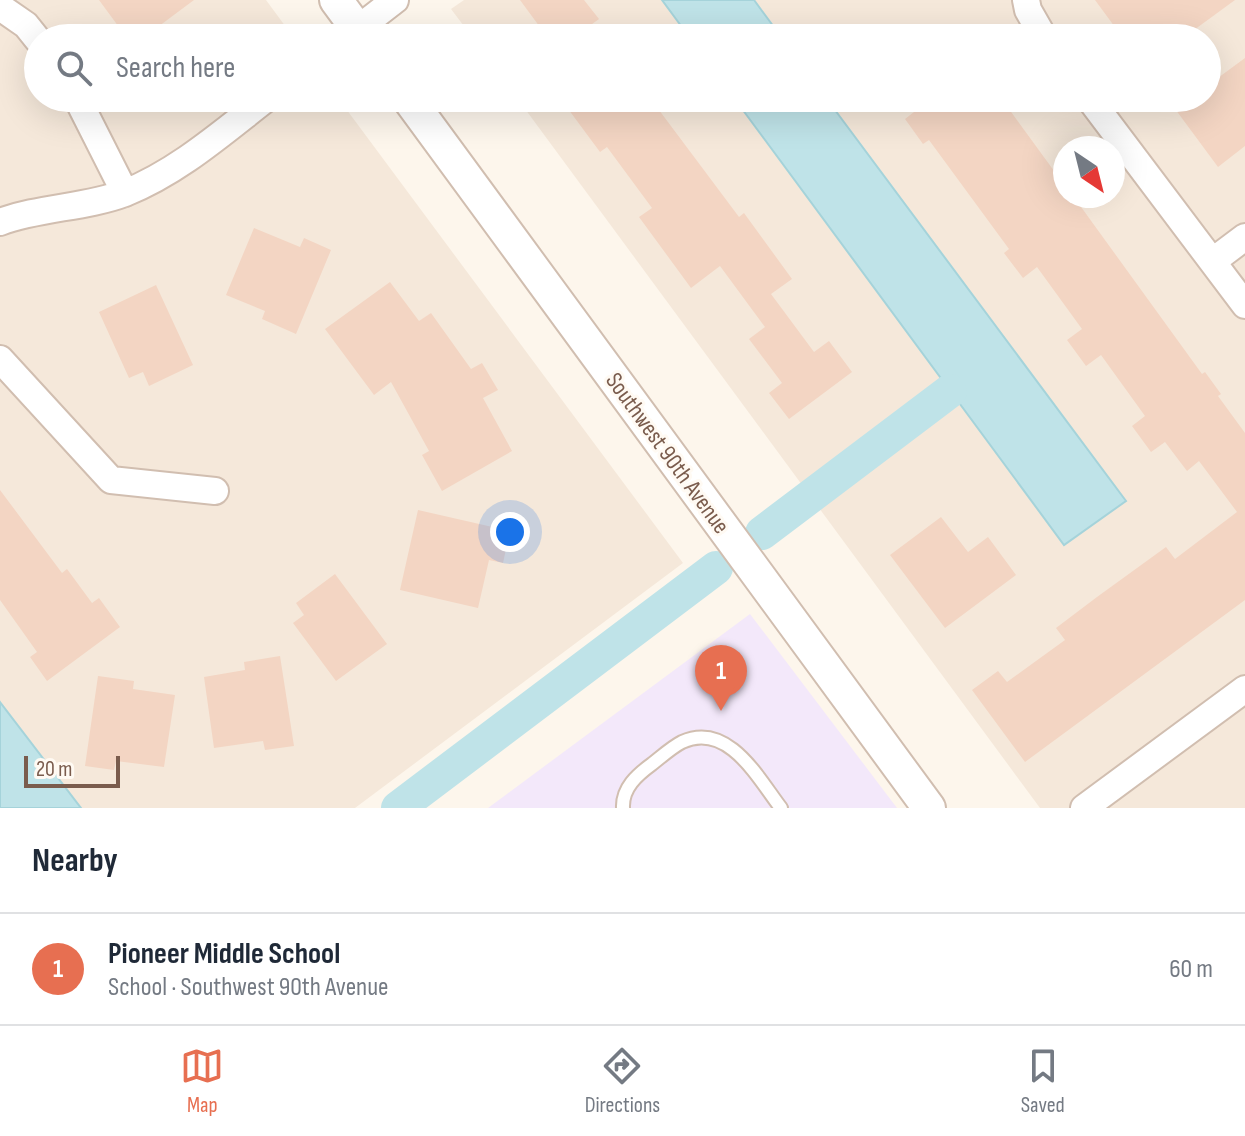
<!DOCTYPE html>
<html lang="en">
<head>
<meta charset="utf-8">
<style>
	body { margin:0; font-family:"Sofia Sans Condensed",sans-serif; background:#f2f2f3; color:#1f2937 }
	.compass { position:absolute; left:1053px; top:136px; width:72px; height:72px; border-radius:50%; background:#fff; box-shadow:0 8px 32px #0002; rotate:145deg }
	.scale { position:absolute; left:24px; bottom:20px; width:96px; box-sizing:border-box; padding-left:8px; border:4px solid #7a5c4d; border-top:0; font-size:22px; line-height:28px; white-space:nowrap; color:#7a5c4d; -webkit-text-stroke:6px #fffaf3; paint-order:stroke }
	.you { position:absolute; left:510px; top:532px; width:28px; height:28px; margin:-20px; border:6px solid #fff; border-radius:50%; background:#1a73e8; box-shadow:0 0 0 12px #1a73e833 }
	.badge { display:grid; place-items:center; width:52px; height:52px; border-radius:50%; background:#e76f51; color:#fff; font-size:26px; font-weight:700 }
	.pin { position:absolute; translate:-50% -66px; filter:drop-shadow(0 2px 4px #0008) }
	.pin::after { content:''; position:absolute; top:42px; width:28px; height:24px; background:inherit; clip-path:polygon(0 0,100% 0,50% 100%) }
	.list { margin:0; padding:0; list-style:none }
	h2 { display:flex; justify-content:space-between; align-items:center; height:104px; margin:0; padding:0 32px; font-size:34px }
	h2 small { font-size:26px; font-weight:400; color:#747a83 }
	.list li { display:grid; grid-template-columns:52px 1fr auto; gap:24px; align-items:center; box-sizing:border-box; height:112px; padding:0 32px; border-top:2px solid #e0e1e3 }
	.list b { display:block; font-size:30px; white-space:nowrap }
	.list p { margin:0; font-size:26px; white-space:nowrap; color:#747a83 }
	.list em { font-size:26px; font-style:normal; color:#747a83 }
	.icon { flex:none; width:44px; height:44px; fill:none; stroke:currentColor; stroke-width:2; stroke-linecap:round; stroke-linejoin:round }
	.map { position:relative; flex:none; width:1245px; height:808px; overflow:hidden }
	.search { position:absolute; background:#fff; box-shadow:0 8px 32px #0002; left:24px; right:24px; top:24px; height:88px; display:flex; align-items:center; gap:20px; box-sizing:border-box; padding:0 28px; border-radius:44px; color:#747a83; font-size:30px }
	.sheet { height:216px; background:#fff }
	nav { display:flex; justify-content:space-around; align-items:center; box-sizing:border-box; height:112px; border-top:2px solid #e0e1e3; background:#fff; font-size:22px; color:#747a83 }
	nav a { display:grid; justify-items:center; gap:4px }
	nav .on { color:#e76f51 }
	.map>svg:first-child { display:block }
	.residential { fill:#f5e8da; fill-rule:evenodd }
	.education { fill:#f3e8fa }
	.water { fill:#bfe3e8; stroke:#a5d3da; stroke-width:2 }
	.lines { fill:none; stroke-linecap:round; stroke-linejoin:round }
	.canal { stroke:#bfe3e8; stroke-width:34 }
	.building { fill:#f3d5c3 }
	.service-casing { stroke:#d1beb0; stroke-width:16 }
	.minor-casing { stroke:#d1beb0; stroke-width:30 }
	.tertiary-casing { stroke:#d1beb0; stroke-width:36 }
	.service { stroke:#fff; stroke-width:12 }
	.minor { stroke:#fff; stroke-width:26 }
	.tertiary { stroke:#fff; stroke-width:32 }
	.labels { text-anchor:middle; stroke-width:6; stroke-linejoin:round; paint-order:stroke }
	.street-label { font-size:24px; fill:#7a5c4d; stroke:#fffaf3 }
</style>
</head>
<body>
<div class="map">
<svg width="1245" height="808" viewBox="0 0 1245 808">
	<rect width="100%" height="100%" fill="#fdf6ec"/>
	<!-- residential -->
	<path class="residential" d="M 0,0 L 266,0 L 294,38 L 38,38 L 38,98 L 338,98 L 683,563 L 355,808 L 0,808 Z
		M 464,0 L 1245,0 L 1245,808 L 1040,808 L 517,98 L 1207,98 L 1207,38 L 473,38 L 451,9 ZM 1065,148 L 1113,148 L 1113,196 L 1065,196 Z"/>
	<!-- education -->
	<path class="education" d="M 750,614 L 897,808 L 488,808 Z"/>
	<!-- water -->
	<path class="water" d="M 662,0 L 754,0 L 782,38 L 690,38 Z
		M 734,98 L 826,98 L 1126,501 L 1064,545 Z
		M 0,702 L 81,808 L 0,808 Z"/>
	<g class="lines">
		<!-- canal -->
		<path class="canal" d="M 762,533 L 950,391
			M 398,808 L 716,568"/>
	</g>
	<!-- building -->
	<path class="building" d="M 99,0 L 194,0 L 143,38 L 127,38 Z
		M 520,0 L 584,0 L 599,19 L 573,38 L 548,38 Z
		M 1095,0 L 1235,0 L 1183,38 L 1123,38 Z
		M 1245,58 L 1245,146 L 1218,167 L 1167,98 L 1207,98 L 1207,86 Z
		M 560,98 L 650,98 L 739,217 L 744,213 L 792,279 L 771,294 L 814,352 L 829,341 L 852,372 L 789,419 L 769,393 L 782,383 L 749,339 L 765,327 L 720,266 L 691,288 L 639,217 L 652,208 L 607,147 L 600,152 Z
		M 932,98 L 1001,98 L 1065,186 L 1065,196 L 1073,196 L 1076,200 L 1202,374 L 1205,372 L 1221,394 L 1218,396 L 1245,433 L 1245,600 L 1025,762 L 972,690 L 998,671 L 1007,682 L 1065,640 L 1056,628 L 1097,597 L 1166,547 L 1175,559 L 1237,512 L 1199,461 L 1187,471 L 1165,442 L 1151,452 L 1132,426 L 1145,416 L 1101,355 L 1086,366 L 1067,340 L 1082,329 L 1037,267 L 1023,278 L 1004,253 L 1009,249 L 929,140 L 923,144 L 905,119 Z
		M 254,228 L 300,247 L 304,238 L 331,250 L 296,334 L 262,319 L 265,311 L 226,295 Z
		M 390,282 L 419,321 L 431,313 L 471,369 L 482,363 L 498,390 L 483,398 L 512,451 L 442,491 L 422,455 L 429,451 L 391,382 L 374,395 L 325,329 Z
		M 156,285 L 193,365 L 149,386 L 143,372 L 129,378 L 99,312 Z
		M 0,490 L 62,573 L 67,569 L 92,603 L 99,598 L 120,627 L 47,681 L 30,657 L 37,652 L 0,600 Z
		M 418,510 L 510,531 L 503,563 L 489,560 L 478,608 L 400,590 Z
		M 941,517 L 968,552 L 988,537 L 1016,575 L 945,628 L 890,555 Z
		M 335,574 L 387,644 L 336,681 L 293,623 L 304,615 L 296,603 Z
		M 280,656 L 294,746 L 265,750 L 263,741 L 214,748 L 204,677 L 245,670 L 244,662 Z
		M 98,676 L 134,681 L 133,689 L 175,695 L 164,767 L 116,761 L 114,770 L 85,766 Z"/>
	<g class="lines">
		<defs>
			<path id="service" d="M 623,808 C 622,788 637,775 652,764 C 661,757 672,747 682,742 C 728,721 758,778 781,808"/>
			<path id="minor" d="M 1026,0 L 1028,10 L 1044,38
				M 0,7 L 26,25 L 38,40
				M 346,38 L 395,0
				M 77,98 L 125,193
				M 1089,98 L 1245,305
				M 0,222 C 40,207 85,208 125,193 C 178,172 223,132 267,98
				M 1213,261 L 1245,237
				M 0,359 L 111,480 L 215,491
				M 1084,808 L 1245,689"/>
			<path id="tertiary" d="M 336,0 L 364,38
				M 408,98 L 929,808"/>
		</defs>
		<!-- service casing -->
		<use href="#service" class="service-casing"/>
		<!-- minor casing -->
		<use href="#minor" class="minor-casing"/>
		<!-- tertiary casing -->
		<use href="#tertiary" class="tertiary-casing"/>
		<!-- service -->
		<use href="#service" class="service"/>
		<!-- minor -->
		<use href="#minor" class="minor"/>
		<!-- tertiary -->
		<use href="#tertiary" class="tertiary"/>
	</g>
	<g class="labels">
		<!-- street labels -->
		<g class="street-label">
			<text transform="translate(668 453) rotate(54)" y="8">Southwest 90th Avenue</text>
		</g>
	</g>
</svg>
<svg class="compass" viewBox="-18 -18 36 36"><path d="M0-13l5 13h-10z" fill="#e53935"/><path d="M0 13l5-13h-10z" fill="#747a83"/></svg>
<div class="scale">20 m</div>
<div class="you"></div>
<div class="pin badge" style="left:721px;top:711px">1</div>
<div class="search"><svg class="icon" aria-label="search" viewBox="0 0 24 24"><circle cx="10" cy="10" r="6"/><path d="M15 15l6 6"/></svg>Search here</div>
</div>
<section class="sheet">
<h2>Nearby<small></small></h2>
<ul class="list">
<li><span class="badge">1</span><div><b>Pioneer Middle School</b><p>School · Southwest 90th Avenue</p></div><em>60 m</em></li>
</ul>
</section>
<nav>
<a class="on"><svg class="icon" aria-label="map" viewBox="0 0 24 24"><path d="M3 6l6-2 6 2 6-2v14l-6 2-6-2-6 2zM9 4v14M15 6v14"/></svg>Map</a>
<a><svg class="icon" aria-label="directions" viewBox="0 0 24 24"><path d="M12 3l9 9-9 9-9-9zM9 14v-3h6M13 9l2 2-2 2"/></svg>Directions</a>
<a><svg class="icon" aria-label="saved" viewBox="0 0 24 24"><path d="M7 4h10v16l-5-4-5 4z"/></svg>Saved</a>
</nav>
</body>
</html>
